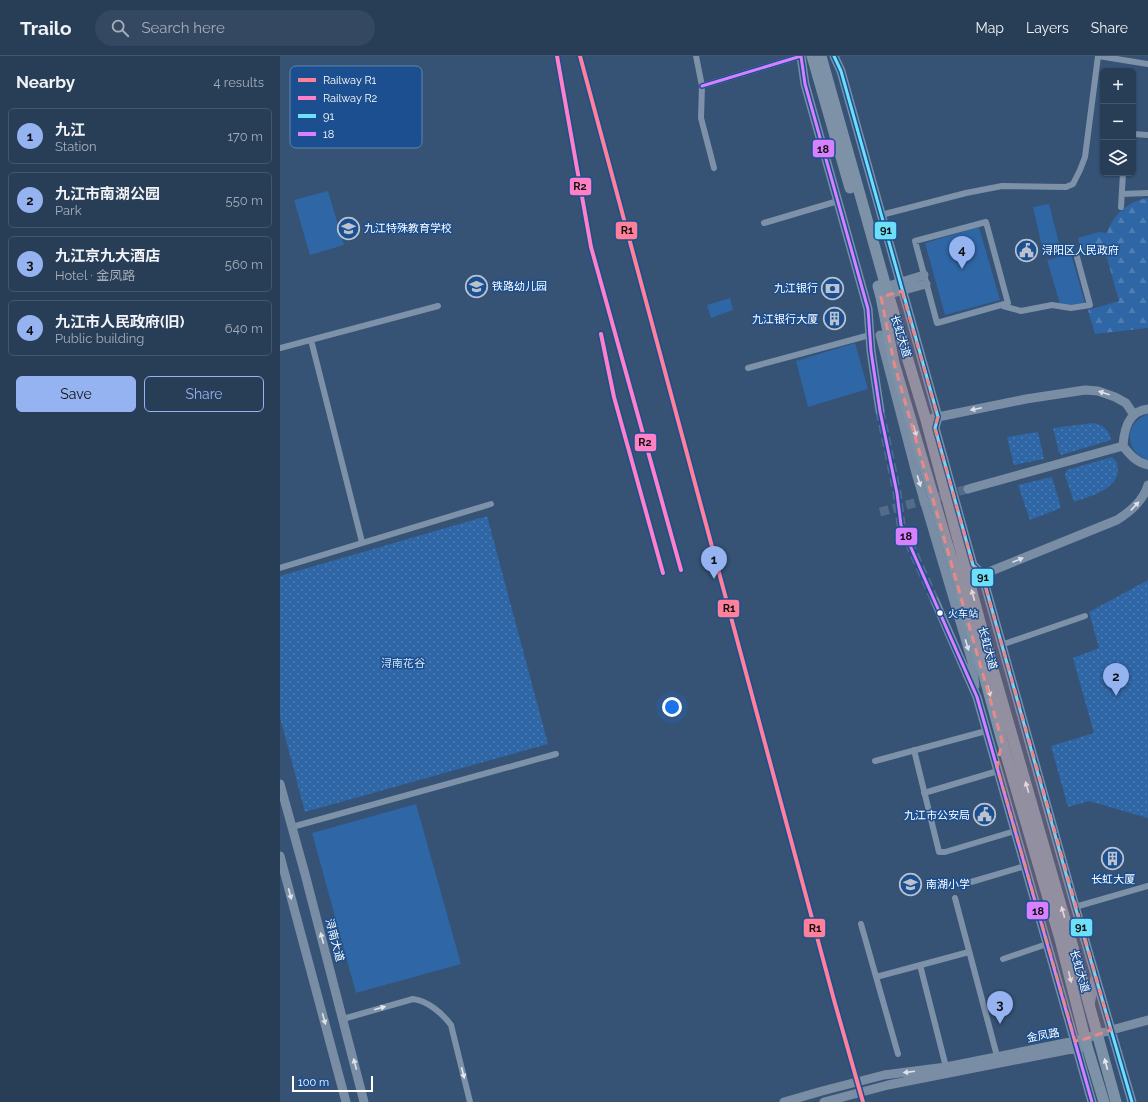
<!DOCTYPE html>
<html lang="en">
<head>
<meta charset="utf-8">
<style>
	body { margin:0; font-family:Raleway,"Noto Sans SC",sans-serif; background:#344961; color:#f1f3f6 }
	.controls { position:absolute; right:12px; top:12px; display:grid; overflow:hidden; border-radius:6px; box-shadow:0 1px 3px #0004 }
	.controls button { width:36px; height:36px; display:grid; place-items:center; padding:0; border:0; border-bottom:1px solid #44576d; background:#283e57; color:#f1f3f6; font:20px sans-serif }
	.scale { position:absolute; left:12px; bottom:10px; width:81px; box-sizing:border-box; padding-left:4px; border:2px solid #fff; border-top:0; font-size:11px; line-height:14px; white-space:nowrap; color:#fff; -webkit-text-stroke:3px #1b4f8f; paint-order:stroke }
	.you { position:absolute; left:392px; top:651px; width:14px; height:14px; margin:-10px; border:3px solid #fff; border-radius:50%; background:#1a73e8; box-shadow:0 0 0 6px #1a73e833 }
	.badge { display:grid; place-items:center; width:26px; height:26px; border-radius:50%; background:#95b2f1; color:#111; font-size:13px; font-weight:700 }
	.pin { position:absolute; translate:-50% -33px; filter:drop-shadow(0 1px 2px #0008) }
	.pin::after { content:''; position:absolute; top:21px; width:14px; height:12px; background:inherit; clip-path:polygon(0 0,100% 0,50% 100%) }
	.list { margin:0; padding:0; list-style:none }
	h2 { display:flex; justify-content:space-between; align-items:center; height:52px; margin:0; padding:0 16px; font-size:17px }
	h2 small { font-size:13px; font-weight:400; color:#a5aeba }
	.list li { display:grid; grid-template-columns:26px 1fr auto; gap:12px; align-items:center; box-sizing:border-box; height:56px; margin:0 8px 8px; padding:0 8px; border:1px solid #44576d; border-radius:6px }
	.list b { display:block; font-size:15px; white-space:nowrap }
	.list p { margin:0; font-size:13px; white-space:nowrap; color:#a5aeba }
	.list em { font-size:13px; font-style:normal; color:#a5aeba }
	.actions { display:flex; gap:8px; padding:12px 16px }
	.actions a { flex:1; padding:9px 0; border:1px solid #95b2f1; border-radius:6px; text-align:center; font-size:14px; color:#95b2f1 }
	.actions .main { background:#95b2f1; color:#111 }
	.icon { flex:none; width:22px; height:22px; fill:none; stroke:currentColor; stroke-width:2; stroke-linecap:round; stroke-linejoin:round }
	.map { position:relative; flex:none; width:868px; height:1046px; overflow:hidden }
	header { display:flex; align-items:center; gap:24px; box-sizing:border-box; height:56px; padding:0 20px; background:#283e57; border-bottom:1px solid #44576d }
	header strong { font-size:19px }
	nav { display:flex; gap:22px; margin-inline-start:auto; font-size:14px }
	.search { width:280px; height:36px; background:#344961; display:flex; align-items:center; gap:10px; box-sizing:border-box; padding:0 14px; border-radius:22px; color:#a5aeba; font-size:15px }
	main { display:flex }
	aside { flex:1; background:#283e57 }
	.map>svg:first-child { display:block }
	.green { fill:#2f66a5 }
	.forest { fill:url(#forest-firs) }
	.park { fill:url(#park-dots) }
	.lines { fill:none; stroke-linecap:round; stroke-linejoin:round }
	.secondary-tunnel { stroke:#546c89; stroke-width:9; stroke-dasharray:9 4.5; stroke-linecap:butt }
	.street { stroke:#7d92a8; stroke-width:6 }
	.secondary { stroke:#798da4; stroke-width:9 }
	.highway { stroke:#7e92a7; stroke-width:11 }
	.bus-1-casing { stroke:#1b4f8f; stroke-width:6 }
	.bus-2-casing { stroke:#1b4f8f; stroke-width:6 }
	.bus-1 { stroke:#6ddff8; stroke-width:3 }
	.bus-2 { stroke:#d880ff; stroke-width:3 }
	.rail-1-casing { stroke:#1b4f8f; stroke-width:7 }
	.rail-2-casing { stroke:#1b4f8f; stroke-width:7 }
	.rail-1 { stroke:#ff8098; stroke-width:4 }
	.rail-2 { stroke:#ff80c5; stroke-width:4 }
	.oneway { fill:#dee2e8 }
	.oneway2 { fill:#e5e9ed }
	.oneway3 { fill:#e5e9ee }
	.marked { fill:#e88989; fill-opacity:0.2; stroke:#e88989; stroke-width:3; stroke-dasharray:8 5; stroke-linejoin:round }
	.bus-dot { fill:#fff; stroke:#1b4f8f; stroke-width:1.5 }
	.labels { text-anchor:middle; stroke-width:3; stroke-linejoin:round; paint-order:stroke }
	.bus-label { font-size:10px; fill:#fff; stroke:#1b4f8f; text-anchor:start }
	.poi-label { font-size:11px; fill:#fff; stroke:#1b4f8f; text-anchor:start }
	.street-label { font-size:11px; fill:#fff; stroke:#1b4f8f }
	.park-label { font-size:11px; fill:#cfe3fa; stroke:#1b4f8f }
	.key { fill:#1b4f8f; stroke:#5f84b1; stroke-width:1 }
	.key-label { font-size:11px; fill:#fff }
	.line-badge { stroke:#1b4f8f; stroke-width:1.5 }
	.pale-badge-label { font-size:11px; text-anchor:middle; font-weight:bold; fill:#111 }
</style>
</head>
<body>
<header>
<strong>Trailo</strong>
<div class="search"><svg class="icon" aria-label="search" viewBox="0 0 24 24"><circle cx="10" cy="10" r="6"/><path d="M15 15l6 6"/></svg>Search here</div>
<nav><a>Map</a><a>Layers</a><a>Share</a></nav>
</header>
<main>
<aside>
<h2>Nearby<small>4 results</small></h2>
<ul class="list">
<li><span class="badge">1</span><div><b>九江</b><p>Station</p></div><em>170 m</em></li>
<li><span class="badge">2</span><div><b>九江市南湖公园</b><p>Park</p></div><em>550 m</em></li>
<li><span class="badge">3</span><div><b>九江京九大酒店</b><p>Hotel · 金凤路</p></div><em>560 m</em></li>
<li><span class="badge">4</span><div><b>九江市人民政府(旧)</b><p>Public building</p></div><em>640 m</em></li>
</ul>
<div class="actions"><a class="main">Save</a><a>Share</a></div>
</aside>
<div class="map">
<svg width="868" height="1046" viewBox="0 0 868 1046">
	<defs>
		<pattern id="forest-firs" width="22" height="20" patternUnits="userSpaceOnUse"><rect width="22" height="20" fill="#2f66a5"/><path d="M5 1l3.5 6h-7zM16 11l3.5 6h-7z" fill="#4e7db2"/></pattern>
		<pattern id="park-dots" width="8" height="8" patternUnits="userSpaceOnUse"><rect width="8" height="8" fill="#2f66a5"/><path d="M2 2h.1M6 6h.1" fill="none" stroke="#4e7db2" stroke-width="1.8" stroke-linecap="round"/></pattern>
	</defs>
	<rect width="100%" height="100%" fill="#365274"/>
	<!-- green -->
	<path class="green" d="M 48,135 L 64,189 L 30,199 L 14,144 Z
		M 769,148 L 779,187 L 762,191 L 753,151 Z
		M 699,171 L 720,244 L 665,259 L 645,187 Z
		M 791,198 L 805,247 L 790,249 L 780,248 L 767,204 Z
		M 450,242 L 453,254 L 431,262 L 427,249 Z
		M 575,287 L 588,333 L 528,351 L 516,305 Z
		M 868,358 L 868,404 C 844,395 843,367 868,358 Z
		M 136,748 L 181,908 L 76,937 L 32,777 Z"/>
	<!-- forest -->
	<path class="forest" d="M 868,142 L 868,272 L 815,278 L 808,254 L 839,245 L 823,188 L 802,195 L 798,182 L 819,176 L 827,177 C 833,158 849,145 868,142 Z"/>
	<!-- park -->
	<path class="park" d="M 814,367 C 825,370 829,374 831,384 L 781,399 L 779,396 L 773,372 Z
		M 758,376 L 764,403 L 734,409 L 727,381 Z
		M 832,401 L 837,406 C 837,409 838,413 838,416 C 835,435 809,440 794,446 L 785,419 L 787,414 Z
		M 772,421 L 781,452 L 750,464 L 738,429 Z
		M 207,460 L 268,688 L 25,756 L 0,661 L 0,520 Z
		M 868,524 L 868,762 L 809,745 L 788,751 L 771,690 L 814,677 L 793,602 L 819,592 L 809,556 Z"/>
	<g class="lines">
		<!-- secondary-tunnel -->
		<path class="secondary-tunnel" d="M 600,355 L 617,437 L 621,469 L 655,545
			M 600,456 L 688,433"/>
		<!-- street -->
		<path class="street" d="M 416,0 L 422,30 L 421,62 L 434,112
			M 818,0 L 868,8
			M 422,30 L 521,0
			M 853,78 L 868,79
			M 842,138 L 868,137
			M 841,151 L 843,117
			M 601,159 L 686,137 L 722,130 L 786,131 L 793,128 L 800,114 L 805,101 L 818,0
			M 706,166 L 728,247 L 657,267 L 635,185 Z
			M 484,167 L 558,145
			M 723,250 L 741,255 L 772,249 L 791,252 L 810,249 L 797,201
			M 31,284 L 82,486
			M 0,292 L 158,250
			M 468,312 L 590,279
			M 0,512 L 211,448
			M 721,589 L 805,560
			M 634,694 L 659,796 L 665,796 L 735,775
			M 595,705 L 706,675
			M 644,737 L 718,715
			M 12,771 L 276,698
			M 691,826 L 745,810
			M 675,842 L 717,1000
			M 795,851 L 868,830
			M 581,868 L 618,998
			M 723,903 L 767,888
			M 640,909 L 666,1011
			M 596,921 L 689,896
			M 63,963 L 133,943 C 148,945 162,957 171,969 L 190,1046"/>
		<!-- secondary -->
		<path class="secondary" d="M 521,0 L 525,28 L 588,253 L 591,295 L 600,355
			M 554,0 L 561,15 L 658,361 L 655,372 L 693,509 L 702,518 L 793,843 L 852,1046
			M 599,233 L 644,219
			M 602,240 L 646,228
			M 600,279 L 636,417 L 692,606 L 695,630
			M 868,353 C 848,355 844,374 843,390 C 850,399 856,406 868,409
			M 653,362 L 746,343 L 805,334 L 818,335 L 835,341 L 846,347 L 854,359
			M 688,433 L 843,390
			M 689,524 L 837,464 C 851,455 863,445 868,429
			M 655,545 L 697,641 L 812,1046
			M 0,728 L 25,818 L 84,1046
			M 0,800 L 66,1046
			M 810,949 L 815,921
			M 504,1046 L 542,1035 L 604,1019 L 666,1011 L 805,983 L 817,978 L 868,964
			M 544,1046 L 608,1029 L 802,991"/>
		<!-- highway -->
		<path class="highway" d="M 532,0 L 570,132
			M 541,0 L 606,231 L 646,364 L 708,596 L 799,912 L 836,1046
			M 598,230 L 601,241 L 614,307 L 679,528 L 722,685 L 780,883 L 807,990 L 824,1046"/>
		<defs>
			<path id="bus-1" d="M 554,0 L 561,15 L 658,361 L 655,372 L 693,509 L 702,518 L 793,843 L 852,1046"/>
			<path id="bus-2" d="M 422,30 L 521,0 L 525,28 L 588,253 L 591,295 L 600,355 L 617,437 L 621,469 L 697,641 L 812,1046"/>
		</defs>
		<!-- bus-1 casing -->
		<use href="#bus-1" class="bus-1-casing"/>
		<!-- bus-2 casing -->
		<use href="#bus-2" class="bus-2-casing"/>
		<!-- bus-1 -->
		<use href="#bus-1" class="bus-1"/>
		<!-- bus-2 -->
		<use href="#bus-2" class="bus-2"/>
		<defs>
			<path id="rail-1" d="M 300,0 L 554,944 L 583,1046"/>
			<path id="rail-2" d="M 277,0 L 311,191 L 401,514
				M 321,278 L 334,341 L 383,517"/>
		</defs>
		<!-- rail-1 casing -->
		<use href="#rail-1" class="rail-1-casing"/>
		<!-- rail-2 casing -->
		<use href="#rail-2" class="rail-2-casing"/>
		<!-- rail-1 -->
		<use href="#rail-1" class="rail-1"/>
		<!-- rail-2 -->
		<use href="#rail-2" class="rail-2"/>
	</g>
	<!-- one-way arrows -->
	<defs><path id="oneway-solid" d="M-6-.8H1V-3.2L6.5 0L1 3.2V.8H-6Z"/></defs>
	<g class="oneway">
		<use href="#oneway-solid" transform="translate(824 337) rotate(-162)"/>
		<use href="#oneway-solid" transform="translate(696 353) rotate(168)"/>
		<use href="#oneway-solid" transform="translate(639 425) rotate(73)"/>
		<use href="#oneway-solid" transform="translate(855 450) rotate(-47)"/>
		<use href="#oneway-solid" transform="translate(738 504) rotate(-22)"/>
		<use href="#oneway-solid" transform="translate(687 589) rotate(73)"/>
		<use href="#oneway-solid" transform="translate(10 838) rotate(75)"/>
		<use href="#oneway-solid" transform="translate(42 882) rotate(-105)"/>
		<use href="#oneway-solid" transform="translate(44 963) rotate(75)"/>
		<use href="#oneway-solid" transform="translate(75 1008) rotate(-105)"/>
		<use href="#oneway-solid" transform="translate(629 1016) rotate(173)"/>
	</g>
	<g class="oneway2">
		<use href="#oneway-solid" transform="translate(635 375) rotate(74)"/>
		<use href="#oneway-solid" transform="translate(693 539) rotate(-105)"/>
		<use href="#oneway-solid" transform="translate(709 635) rotate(75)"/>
		<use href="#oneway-solid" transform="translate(747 731) rotate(-106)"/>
		<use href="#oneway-solid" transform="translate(783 856) rotate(-106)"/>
		<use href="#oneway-solid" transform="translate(790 921) rotate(76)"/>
		<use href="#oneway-solid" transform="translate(826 1008) rotate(-105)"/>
	</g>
	<g class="oneway3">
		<use href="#oneway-solid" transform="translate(100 952) rotate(-16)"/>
		<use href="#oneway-solid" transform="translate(183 1017) rotate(76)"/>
	</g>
	<!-- marked area -->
	<path class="marked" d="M 622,235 L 658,361 L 655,372 L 693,509 L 702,518 L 831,974 L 805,983 L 795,985 L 717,711 L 722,685 L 614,307 L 601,241 Z"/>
	<!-- icons -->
	<defs>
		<symbol id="school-ring" viewBox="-11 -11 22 22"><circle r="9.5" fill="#1b4f8f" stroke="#b9c2ce" stroke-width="1.5"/><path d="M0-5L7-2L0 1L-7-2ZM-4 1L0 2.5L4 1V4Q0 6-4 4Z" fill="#b9c2ce"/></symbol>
		<symbol id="civic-ring" viewBox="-11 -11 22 22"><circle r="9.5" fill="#1b4f8f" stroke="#b9c2ce" stroke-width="1.5"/><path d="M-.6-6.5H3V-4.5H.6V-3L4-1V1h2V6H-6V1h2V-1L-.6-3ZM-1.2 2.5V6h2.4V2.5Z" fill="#b9c2ce"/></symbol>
		<symbol id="bank-ring" viewBox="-11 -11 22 22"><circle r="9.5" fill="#1b4f8f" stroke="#b9c2ce" stroke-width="1.5"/><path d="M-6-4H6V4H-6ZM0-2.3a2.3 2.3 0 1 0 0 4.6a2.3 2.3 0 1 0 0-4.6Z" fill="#b9c2ce"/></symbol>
		<symbol id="building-ring" viewBox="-11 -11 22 22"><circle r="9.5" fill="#1b4f8f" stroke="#b9c2ce" stroke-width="1.5"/><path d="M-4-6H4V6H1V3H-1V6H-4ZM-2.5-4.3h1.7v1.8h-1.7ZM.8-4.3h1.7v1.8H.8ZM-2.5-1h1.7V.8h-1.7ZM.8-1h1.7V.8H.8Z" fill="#b9c2ce"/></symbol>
	</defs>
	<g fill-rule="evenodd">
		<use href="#school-ring" x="56" y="160" width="25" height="25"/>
		<use href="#civic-ring" x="734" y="182" width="25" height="25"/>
		<use href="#school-ring" x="184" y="218" width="25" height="25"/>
		<use href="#bank-ring" x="540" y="220" width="25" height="25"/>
		<use href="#building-ring" x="542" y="250" width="25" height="25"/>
		<use href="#civic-ring" x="692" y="746" width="25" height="25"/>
		<use href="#building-ring" x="820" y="790" width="25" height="25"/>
		<use href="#school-ring" x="618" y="816" width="25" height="25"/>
	</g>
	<!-- markers -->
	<circle class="bus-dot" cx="660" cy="557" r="3.5"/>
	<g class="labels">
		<!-- bus labels -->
		<g class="bus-label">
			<text x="668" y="561">火车站</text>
		</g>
		<!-- poi labels -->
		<g class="poi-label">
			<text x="84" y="176">九江特殊教育学校</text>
			<text x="762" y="198">浔阳区人民政府</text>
			<text x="212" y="234">铁路幼儿园</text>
			<text x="538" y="236" text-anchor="end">九江银行</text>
			<text x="538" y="267" text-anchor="end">九江银行大厦</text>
			<text x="690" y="763" text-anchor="end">九江市公安局</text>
			<text x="833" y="827" text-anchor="middle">长虹大厦</text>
			<text x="646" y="832">南湖小学</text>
		</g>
		<!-- street labels -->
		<g class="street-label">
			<text transform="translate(621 280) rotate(73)" y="4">长虹大道</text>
			<text transform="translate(708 592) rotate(75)" y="4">长虹大道</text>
			<text transform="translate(55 884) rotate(75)" y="4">浔南大道</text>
			<text transform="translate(800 915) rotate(74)" y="4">长虹大道</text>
			<text transform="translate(763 979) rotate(-11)" y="4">金凤路</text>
		</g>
		<!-- park labels -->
		<g class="park-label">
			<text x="123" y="611">浔南花谷</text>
		</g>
	</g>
	<!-- legend -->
	<rect x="10" y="10" width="132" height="82" rx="6" class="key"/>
	<rect x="18" y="22" width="18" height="4" fill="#ff8098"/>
	<rect x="18" y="40" width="18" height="4" fill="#ff80c5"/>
	<rect x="18" y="58" width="18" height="4" fill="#6ddff8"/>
	<rect x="18" y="76" width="18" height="4" fill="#d880ff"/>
	<g class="key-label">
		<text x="43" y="28">Railway R1</text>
		<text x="43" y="46">Railway R2</text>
		<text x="43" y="64">91</text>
		<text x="43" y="82">18</text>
	</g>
	<g class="line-badge">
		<rect x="532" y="83" width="23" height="19" rx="4" fill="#d880ff"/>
		<rect x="289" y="121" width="23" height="19" rx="4" fill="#ff80c5"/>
		<rect x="594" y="165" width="23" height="19" rx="4" fill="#6ddff8"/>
		<rect x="335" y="165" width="23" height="19" rx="4" fill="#ff8098"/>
		<rect x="354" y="377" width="23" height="19" rx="4" fill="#ff80c5"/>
		<rect x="615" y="471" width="23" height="19" rx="4" fill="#d880ff"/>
		<rect x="691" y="512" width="23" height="19" rx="4" fill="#6ddff8"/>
		<rect x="437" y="543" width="23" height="19" rx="4" fill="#ff8098"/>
		<rect x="746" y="845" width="23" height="19" rx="4" fill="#d880ff"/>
		<rect x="790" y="862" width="23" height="19" rx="4" fill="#6ddff8"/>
		<rect x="523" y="862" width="23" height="20" rx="4" fill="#ff8098"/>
	</g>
	<g class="pale-badge-label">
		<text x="543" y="97">18</text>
		<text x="300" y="134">R2</text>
		<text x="606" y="178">91</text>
		<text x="347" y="178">R1</text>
		<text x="365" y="390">R2</text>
		<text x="626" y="484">18</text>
		<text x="703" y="525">91</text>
		<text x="449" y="556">R1</text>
		<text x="758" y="859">18</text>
		<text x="801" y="875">91</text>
		<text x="535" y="876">R1</text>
	</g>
</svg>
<div class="controls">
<button>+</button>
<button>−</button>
<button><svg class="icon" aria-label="layers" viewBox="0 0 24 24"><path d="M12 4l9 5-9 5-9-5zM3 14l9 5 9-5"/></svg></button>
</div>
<div class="scale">100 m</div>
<div class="you"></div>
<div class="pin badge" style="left:434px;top:523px">1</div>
<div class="pin badge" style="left:836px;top:640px">2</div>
<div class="pin badge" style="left:720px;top:968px">3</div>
<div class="pin badge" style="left:682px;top:213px">4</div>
</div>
</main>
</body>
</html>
